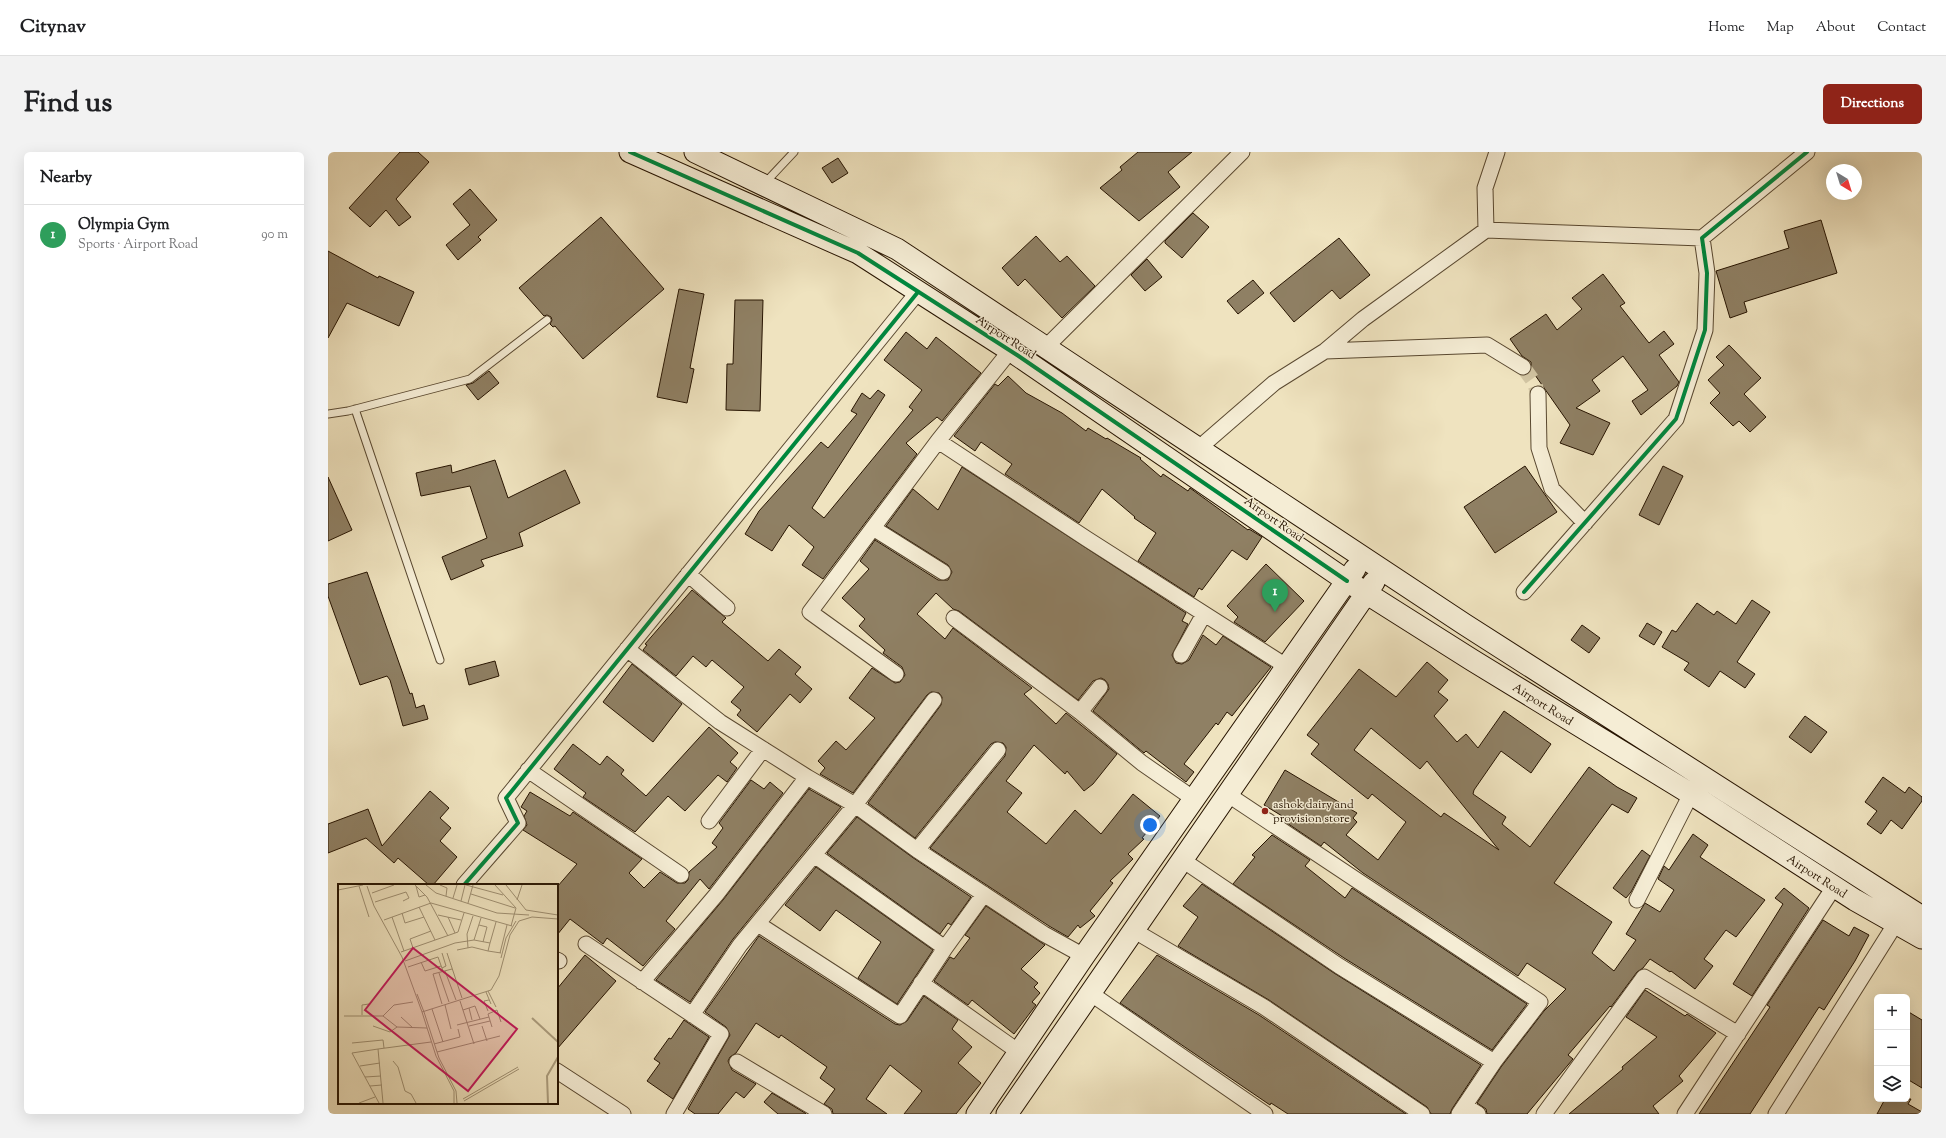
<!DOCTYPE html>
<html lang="en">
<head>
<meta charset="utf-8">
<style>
	body { margin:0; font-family:"Sorts Mill Goudy",serif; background:#f2f2f2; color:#202124 }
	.controls { position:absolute; right:12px; bottom:12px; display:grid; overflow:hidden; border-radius:6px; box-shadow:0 4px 16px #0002 }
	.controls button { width:36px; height:36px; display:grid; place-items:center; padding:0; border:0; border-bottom:1px solid #e0e0e0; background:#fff; color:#202124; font:20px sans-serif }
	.compass { position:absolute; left:1498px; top:12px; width:36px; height:36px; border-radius:50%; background:#fff; box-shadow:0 4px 16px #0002; rotate:142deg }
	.you { position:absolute; left:822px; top:673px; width:14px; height:14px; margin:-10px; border:3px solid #fff; border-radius:50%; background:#1a73e8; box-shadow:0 0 0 6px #1a73e833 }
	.badge { display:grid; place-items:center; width:26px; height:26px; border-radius:50%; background:#8f2418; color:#fff; font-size:13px; font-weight:700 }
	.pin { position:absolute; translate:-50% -33px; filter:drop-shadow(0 1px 2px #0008) }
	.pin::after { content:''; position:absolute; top:21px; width:14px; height:12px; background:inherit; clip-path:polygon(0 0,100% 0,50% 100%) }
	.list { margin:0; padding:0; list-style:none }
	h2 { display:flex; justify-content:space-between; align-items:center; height:52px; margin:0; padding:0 16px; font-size:17px }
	h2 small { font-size:13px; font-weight:400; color:#757577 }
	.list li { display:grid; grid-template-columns:26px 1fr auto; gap:12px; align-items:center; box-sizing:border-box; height:60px; padding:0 16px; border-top:1px solid #e0e0e0 }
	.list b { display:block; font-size:15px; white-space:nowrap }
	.list p { margin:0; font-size:13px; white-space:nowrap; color:#757577 }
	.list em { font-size:13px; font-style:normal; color:#757577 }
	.icon { flex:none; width:22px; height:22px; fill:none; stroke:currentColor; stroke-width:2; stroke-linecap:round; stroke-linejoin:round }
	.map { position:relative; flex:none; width:1594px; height:962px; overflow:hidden; border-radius:6px }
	header { display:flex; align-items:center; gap:24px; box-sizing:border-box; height:56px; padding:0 20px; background:#fff; border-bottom:1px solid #e0e0e0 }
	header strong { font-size:19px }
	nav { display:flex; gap:22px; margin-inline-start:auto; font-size:14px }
	.intro { display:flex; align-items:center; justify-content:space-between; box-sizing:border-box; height:96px; padding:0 24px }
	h1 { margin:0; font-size:28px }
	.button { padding:10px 18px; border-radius:6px; background:#8f2418; color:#fff; font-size:14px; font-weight:700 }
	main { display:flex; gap:24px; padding:0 24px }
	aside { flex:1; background:#fff; border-radius:6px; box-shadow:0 4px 16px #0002 }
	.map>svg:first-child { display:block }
	.building { fill:#8f8064; stroke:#271401; fill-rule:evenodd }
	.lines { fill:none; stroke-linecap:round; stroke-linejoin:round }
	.street-tunnel { stroke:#d1c4a2; stroke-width:15; stroke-dasharray:15 8; stroke-linecap:butt }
	.lane-casing { stroke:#594830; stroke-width:9 }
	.street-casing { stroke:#594830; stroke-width:17 }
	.secondary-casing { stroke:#271401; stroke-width:23 }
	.lane { stroke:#f5edd5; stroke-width:7 }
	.street { stroke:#f5edd5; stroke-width:15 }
	.secondary { stroke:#f5edd5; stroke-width:21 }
	.cycleway-casing { stroke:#f5edd5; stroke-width:6 }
	.cycleway { stroke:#00873e; stroke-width:4 }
	.poi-dot { fill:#8f2418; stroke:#f5edd5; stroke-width:1.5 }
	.labels { text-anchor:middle; stroke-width:3; stroke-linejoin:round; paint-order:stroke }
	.street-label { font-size:12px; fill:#271401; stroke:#f5edd5 }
	.poi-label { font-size:12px; fill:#271401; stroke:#f5edd5; text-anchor:start }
	.inset-river { fill:none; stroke:#ab9d7e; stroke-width:2 }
	.inset-road { fill:none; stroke:#9f9073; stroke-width:1 }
	.view { fill:#c2185b; fill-opacity:0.15; stroke:#c2185b; stroke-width:2 }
	.inset-edge { fill:none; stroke:#271401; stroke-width:2 }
</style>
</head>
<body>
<header>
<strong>Citynav</strong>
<nav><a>Home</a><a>Map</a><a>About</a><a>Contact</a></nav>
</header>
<div class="intro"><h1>Find us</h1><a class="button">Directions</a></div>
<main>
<aside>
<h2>Nearby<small></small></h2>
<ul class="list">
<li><span class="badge" style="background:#2e9e5b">1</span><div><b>Olympia Gym</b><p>Sports · Airport Road</p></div><em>90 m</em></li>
</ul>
</aside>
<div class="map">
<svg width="1594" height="962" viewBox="0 0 1594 962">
	<rect width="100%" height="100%" fill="#efe3bf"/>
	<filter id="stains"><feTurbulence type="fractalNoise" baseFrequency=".005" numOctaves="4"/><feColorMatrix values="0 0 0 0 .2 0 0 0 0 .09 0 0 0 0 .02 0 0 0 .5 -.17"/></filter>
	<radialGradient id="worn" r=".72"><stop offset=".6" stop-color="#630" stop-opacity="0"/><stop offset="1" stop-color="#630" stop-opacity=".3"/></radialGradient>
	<!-- building -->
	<path class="building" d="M 72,0 L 90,0 L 101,10 L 68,47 L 83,65 L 71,74 L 58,58 L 42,75 L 21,56 Z
		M 810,0 L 864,0 L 840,20 L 852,35 L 811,69 L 772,36 L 794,18 L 792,15 Z
		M 510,6 L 520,21 L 504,31 L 494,16 Z
		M 142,37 L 169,68 L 150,85 L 153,88 L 130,108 L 118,93 L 142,73 L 125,52 Z
		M 865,61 L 881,75 L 854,106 L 837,91 L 837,89 Z
		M 273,65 L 336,137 L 255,207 L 227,174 L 225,175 L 222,172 L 224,168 L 223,165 L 219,163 L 216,164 L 191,136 Z
		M 1493,68 L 1509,121 L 1416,150 L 1419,160 L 1402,166 L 1388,119 L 1461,96 L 1456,79 Z
		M 708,84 L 732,110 L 739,104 L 767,134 L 734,166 L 697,127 L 690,134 L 674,116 Z
		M 1011,86 L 1042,123 L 1012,147 L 1004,138 L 966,170 L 942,141 Z
		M 0,99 L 50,126 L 51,124 L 86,140 L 71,174 L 19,151 L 0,186 Z
		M 819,107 L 834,125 L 817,139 L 803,123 Z
		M 1275,122 L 1297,151 L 1292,154 L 1321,191 L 1336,179 L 1346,192 L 1331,203 L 1351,230 L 1349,234 L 1313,263 L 1304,249 L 1320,238 L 1295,204 L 1264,228 L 1272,239 L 1248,256 L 1282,271 L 1265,303 L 1232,291 L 1242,273 L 1207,223 L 1203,217 L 1203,210 L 1194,204 L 1182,187 L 1218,162 L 1229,178 L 1254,157 L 1244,146 Z
		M 925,128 L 936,141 L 910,162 L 899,149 Z
		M 351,137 L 376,142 L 362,216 L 366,217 L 359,251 L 329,245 Z
		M 407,148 L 435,148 L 432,259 L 398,258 L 399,212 L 405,212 Z
		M 578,180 L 599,197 L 608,185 L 653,221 L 614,269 L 609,265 L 578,291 L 589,302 L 495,427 L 474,413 L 486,395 L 461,373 L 444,399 L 417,382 L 431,359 L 493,290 L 500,296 L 529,262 L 523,259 L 534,241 L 542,247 L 550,238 L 557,243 L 484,356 L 496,366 L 585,258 L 581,255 L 594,238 L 556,208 Z
		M 1401,193 L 1433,226 L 1416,242 L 1438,265 L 1422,280 L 1411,269 L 1405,274 L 1382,251 L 1392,241 L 1380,228 L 1396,213 L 1388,205 Z
		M 161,219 L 171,231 L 150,248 L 138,233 L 145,231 Z
		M 680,224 L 698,241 L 734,261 L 758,279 L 760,276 L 778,287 L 779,286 L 813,306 L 812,307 L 833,325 L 835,322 L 860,339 L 862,336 L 920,378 L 921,377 L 934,385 L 919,408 L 904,398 L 874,438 L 871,436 L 866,445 L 810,409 L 828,381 L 806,366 L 807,365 L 774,337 L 751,371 L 677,322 L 684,312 L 653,290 L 647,299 L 626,284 L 667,232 L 670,234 Z
		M 167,308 L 180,346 L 237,318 L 252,351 L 191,381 L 195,394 L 153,408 L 156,414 L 123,428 L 114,405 L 159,386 L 142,334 L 93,344 L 88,321 L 123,313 L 124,321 Z
		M 1197,314 L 1229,360 L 1167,401 L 1136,355 Z
		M 1335,314 L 1355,324 L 1331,373 L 1311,363 Z
		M 634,315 L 858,461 L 854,469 L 860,472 L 844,503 L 848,511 L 854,512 L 861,508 L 875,483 L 888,493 L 895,484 L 943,515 L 904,564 L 899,560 L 890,573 L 888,571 L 856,612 L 866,620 L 858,630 L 818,599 L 816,601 L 765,559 L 781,537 L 780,532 L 777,528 L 773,526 L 765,529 L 750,548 L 631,459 L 625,457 L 608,441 L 589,462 L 617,487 L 625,476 L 704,536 L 696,542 L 728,572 L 738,561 L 789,602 L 765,632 L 756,639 L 739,619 L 737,622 L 706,593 L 678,629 L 694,641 L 679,660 L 718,692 L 747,658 L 773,682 L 805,642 L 832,664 L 814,686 L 816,687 L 800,702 L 805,707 L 782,729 L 785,731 L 762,759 L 767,764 L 752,776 L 750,773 L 740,785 L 721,774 L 602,696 L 677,604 L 678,595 L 675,591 L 667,590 L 663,592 L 587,686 L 540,651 L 613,553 L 614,545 L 611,541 L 603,540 L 599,543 L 525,641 L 492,622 L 497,616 L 490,609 L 508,589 L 518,598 L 547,566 L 521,546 L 544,516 L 567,531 L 572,530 L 577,523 L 574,515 L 555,501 L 557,498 L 531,474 L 537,467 L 514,446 L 541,417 L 532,409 L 547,388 L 610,428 L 620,428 L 624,420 L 620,413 L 558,374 L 585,337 L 610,358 Z
		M 0,325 L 24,378 L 0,389 Z
		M 938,412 L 976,449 L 937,490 L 906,470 L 910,465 L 899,454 Z
		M 39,420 L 82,542 L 84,541 L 88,556 L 96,553 L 100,567 L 75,574 L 62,528 L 59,524 L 32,533 L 0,444 L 0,432 Z
		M 364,438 L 398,466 L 394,470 L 440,509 L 451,497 L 473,515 L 467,522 L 484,537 L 472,551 L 462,542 L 429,580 L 409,563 L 413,558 L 403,550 L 416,535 L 384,508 L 378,515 L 365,504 L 348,524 L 315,498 L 319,493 L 317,492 Z
		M 1424,448 L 1442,460 L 1409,510 L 1427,522 L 1417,536 L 1392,519 L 1381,535 L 1356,518 L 1361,511 L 1334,495 L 1344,478 L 1348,480 L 1369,451 L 1386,463 L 1389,459 L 1408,472 Z
		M 1319,471 L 1334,480 L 1326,493 L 1311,484 Z
		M 1254,473 L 1272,486 L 1261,501 L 1243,488 Z
		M 167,509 L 171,524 L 141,533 L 137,517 Z
		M 1099,510 L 1120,528 L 1110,540 L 1120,548 L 1106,564 L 1129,590 L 1138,582 L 1150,596 L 1176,559 L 1223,592 L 1203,621 L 1173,599 L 1146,638 L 1145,642 L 1178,665 L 1174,672 L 1202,695 L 1261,615 L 1289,635 L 1309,646 L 1300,661 L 1284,652 L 1226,731 L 1284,770 L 1264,801 L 1286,819 L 1308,788 L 1298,782 L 1317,751 L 1332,760 L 1346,738 L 1330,727 L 1336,714 L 1341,718 L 1365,682 L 1380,693 L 1372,705 L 1437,748 L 1408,785 L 1398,778 L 1376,807 L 1385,814 L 1367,837 L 1343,819 L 1342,820 L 1322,807 L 1315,816 L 1309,820 L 1283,855 L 1282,854 L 1240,903 L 1245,907 L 1199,962 L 1159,962 L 1158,957 L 1149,951 L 1173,915 L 1216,859 L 1238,837 L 1199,811 L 1190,824 L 1035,721 L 996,690 L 993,694 L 956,669 L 959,667 L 936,653 L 957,618 L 1029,661 L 1025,666 L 1029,670 L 1018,683 L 1050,708 L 1078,670 L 1044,642 L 1040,647 L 983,602 L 991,592 L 979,583 L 1031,517 L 1068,545 ZM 1043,576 L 1092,617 L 1099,609 L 1171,698 L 1116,661 L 1113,665 L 1026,598 Z
		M 304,512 L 354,552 L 325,590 L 275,550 Z
		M 1477,564 L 1499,580 L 1483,601 L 1461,585 Z
		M 381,575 L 410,601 L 402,610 L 409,616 L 399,630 L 390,623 L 357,659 L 340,644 L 307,680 L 255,645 L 258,641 L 226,617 L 245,592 L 272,613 L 279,604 L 296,618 L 293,622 L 318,644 Z
		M 1555,625 L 1577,641 L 1581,635 L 1594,645 L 1594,649 L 1574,677 L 1563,668 L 1553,682 L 1539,672 L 1549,659 L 1537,650 Z
		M 423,628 L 436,637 L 442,630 L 455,641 L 381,737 L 372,727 L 338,769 L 347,777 L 315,814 L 279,786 L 275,792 L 242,767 L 229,783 L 229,735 L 249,712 L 195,678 L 199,673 L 196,664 L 199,659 L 193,655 L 202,640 L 242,664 L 245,660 L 314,707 L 301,721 L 316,736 L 332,720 L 349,731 L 357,731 L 360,728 L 361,720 L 389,695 L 384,691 L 395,676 L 391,671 Z
		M 481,637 L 513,655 L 405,787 L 362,850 L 328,828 L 395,748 Z
		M 102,639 L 121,656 L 112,666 L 123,676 L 112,689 L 129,705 L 105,733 L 101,733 L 70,706 L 66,711 L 38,686 L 0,701 L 0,672 L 40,657 L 54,694 Z
		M 529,665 L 584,705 L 643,745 L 623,773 L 620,771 L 612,782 L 499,701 Z
		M 944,683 L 982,708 L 977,714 L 1017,746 L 1024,736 L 1199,852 L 1164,898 L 1016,806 L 905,732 L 927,705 L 924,703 Z
		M 1314,698 L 1322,704 L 1303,740 L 1298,746 L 1285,736 Z
		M 488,715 L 605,798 L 569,852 L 530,826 L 553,790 L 508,758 L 492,779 L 457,753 Z
		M 874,732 L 1006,821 L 1153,913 L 1124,957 L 1122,962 L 1103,962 L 1099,955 L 941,848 L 850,794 L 870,765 L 855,754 Z
		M 1456,736 L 1481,756 L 1424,844 L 1405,832 L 1455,752 L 1447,746 Z
		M 658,754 L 717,793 L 693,817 L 710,831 L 706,835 L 712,841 L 704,850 L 708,853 L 686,882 L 644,848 L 640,853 L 606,829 L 622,805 L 626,807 L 642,786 L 637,783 Z
		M 1495,768 L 1521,784 L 1526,775 L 1541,783 L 1527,809 L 1496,858 L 1491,855 L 1422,962 L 1371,962 L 1442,855 L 1439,853 Z
		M 431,784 L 567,872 L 572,873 L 579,869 L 596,844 L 630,868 L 624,877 L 644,895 L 630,911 L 653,931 L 628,962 L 576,962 L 594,939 L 562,913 L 538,947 L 559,962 L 505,962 L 504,957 L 496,952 L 507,937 L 492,926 L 499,915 L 453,883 L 451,886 L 428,871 L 408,901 L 402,905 L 400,909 L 404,918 L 428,932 L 416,946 L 408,940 L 390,962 L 367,962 L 360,957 L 402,883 L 398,875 L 377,860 Z
		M 257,803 L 288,829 L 229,897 L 229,837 Z
		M 829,803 L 931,863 L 1078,962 L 960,962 L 943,951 L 942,953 L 792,851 Z
		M 1317,838 L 1357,864 L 1359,862 L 1388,881 L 1351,924 L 1355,929 L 1325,954 L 1331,962 L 1241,962 L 1295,917 L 1294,915 L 1329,885 L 1298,865 Z
		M 1579,859 L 1594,868 L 1594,936 L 1579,927 Z
		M 356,868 L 381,885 L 345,947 L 319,929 L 332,911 L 326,907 L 341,886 L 343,887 Z
		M 444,941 L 477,961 L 478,962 L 450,962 L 436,950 Z
		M 1557,947 L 1583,947 L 1580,952 L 1594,960 L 1594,962 L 1549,962 Z"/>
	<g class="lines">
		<!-- street-tunnel -->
		<path class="street-tunnel" d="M 1195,215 L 1206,230 L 1210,242"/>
		<defs>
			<path id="lane" d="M 436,32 L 466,0
				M 27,257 L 112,508
				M 0,262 L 20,259 L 142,227 L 219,168"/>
			<path id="street" d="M 1158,78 L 1374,86
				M 718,195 L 914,0
				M 997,199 L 1159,193 L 1195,215
				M 1210,242 L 1211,296 L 1224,337 L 1257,371
				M 610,289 L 759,387 L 958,514
				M 871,296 L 946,231 L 997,199 L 1035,167 L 1158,78 L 1157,36 L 1169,0
				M 545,376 L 615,420
				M 360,422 L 399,456
				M 1196,440 L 1348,267 L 1377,178 L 1379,121 L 1374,86 L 1479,0
				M 626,466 L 752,560 L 814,611 L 866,647
				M 299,497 L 392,570 L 479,625 L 527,653 L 589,698 L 716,782 L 756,804
				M 853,503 L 876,462
				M 568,522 L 482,460 L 610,289 L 682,199
				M 752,560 L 772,535
				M 200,618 L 353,723
				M 899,642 L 1212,850 L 1166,910 L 1131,962
				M 381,669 L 435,597
				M 589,698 L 670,598
				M 486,703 L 617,796
				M 853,707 L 1011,814 L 1166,910
				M 136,733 L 190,671 L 178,646 L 590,140
				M 1309,748 L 1363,642
				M 430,772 L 572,864 L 617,796 L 656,742
				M 805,778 L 936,855 L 1094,962
				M 258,792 L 393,882 L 346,962
				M 229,808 L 231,809
				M 314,830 L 388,743 L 479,625
				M 593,831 L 691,900
				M 762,841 L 937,962
				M 364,863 L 412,793 L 527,653 L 606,548
				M 409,910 L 496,962
				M 229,919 L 295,962
				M 1137,954 L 1150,962
				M 1216,962 L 1316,825 L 1410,882
				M 1357,962 L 1506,735
				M 1448,962 L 1568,771"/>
			<path id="secondary" d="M 302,0 L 530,101 L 689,203 L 1019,429 L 1144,508 L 1363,642 L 1527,748 L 1594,786
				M 367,0 L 569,97 L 1136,472 L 1594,765
				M 649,962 L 756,804 L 1027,417
				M 679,962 L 1046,430"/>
		</defs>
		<!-- lane casing -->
		<use href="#lane" class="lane-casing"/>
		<!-- street casing -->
		<use href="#street" class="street-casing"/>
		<!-- secondary casing -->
		<use href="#secondary" class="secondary-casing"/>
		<!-- lane -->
		<use href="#lane" class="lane"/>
		<!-- street -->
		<use href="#street" class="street"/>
		<!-- secondary -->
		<use href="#secondary" class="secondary"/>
		<defs>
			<path id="cycleway" d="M 302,0 L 530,101 L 689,203 L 1019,429
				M 1196,440 L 1348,267 L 1377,178 L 1379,121 L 1374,86 L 1479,0
				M 136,733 L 190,671 L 178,646 L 590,140"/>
		</defs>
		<!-- cycleway casing -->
		<use href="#cycleway" class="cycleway-casing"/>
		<!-- cycleway -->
		<use href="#cycleway" class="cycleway"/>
	</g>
	<!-- markers -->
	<circle class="poi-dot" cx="937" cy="659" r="4"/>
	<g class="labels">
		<!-- street labels -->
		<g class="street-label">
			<text transform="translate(678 185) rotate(33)" y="4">Airport Road</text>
			<text transform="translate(946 367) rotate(35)" y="4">Airport Road</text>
			<text transform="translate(1215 552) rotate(32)" y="4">Airport Road</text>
			<text transform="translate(1489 724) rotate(33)" y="4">Airport Road</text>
		</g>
		<!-- poi labels -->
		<g class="poi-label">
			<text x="945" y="656">ashok dairy and<tspan x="945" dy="14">provision store</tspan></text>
		</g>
	</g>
	<!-- overview -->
	<g transform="translate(10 732)">
		<rect width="220" height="220" fill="#efe3bf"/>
		<path class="inset-river" d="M 194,134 L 220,158M 210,219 L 209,192 L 220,173"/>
		<path class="inset-road" d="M 77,1 L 89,13 L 110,52M 88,1 L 98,9 L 159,29 L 191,31M 102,1 L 109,4 L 108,12M 128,1 L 165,11M 157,1 L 178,24 L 173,42M 168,1 L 188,26 L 220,31M 21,2 L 31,33M 29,2 L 36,22 L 64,73 L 84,128 L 153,106 L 161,92 L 172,51 L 181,37 L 194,33 L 220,35M 78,2 L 81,13 L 87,11M 0,6 L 25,1M 34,9 L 56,1M 133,10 L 177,24M 115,14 L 119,1M 179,16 L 184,1M 123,17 L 127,1M 37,18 L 68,8 L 71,14 L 65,17M 130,19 L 135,1M 81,23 L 97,56M 64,29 L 67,39 L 86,33M 100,31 L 123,36M 54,33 L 66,67M 110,33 L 117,49M 143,34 L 136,56 L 152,59 L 158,38M 46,36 L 93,19 L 174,42M 141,41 L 149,43 L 145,58M 152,59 L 150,67 L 163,69M 75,64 L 72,55 L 93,47M 130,64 L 129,50 L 135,32M 119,66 L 134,63 L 150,67M 63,68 L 120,48 L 126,29M 109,69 L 124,114M 162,69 L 169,41M 163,74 L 168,54 L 178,37M 67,77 L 117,59 L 136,56M 83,78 L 87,87 L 103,82M 70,83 L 100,73 L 105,87M 104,84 L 108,82 L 104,69M 107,87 L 118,116M 101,89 L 111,118M 150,107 L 158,123M 148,108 L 153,120M 79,110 L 86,128M 122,117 L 136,160M 104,120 L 95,90 L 114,85M 107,121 L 113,145M 131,124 L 134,136M 94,125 L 105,158M 125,126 L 137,122 L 142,135M 150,127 L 146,117 L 151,116M 84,128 L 98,172 L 116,207 L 116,219M 86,128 L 101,174 L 118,207 L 119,219M 24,131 L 24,121 L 31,120M 6,132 L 45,132 L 56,121 L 75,118M 45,132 L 59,143M 63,133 L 75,144M 119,141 L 151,133M 35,142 L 52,148 L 59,143 L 89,144M 131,142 L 152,137M 144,142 L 149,157M 154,143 L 150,130 L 159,126 L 163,138M 14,159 L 45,156 L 46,164M 96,160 L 122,153 L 120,145M 40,165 L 14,169 L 41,219M 99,168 L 162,152M 55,177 L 60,183 L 67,207 L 73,210 L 78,219M 22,182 L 42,179M 27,193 L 43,192M 32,202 L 44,201M 125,215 L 180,183M 126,217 L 181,185M 21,219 L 37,213M 45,219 L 40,165 L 93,158"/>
		<path class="view" d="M 75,64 L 179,145 L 130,207 L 27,126 Z"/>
		<rect width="220" height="220" class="inset-edge"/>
	</g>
	<rect width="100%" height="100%" filter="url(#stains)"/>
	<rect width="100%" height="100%" fill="url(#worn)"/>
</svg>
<div class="controls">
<button>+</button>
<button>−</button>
<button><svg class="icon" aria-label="layers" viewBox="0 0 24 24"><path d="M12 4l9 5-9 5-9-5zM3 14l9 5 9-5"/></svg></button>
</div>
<svg class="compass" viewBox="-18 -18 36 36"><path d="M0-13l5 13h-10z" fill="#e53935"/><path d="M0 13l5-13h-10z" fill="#757577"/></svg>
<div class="you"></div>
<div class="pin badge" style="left:947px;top:460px;background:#2e9e5b">1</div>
</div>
</main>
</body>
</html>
